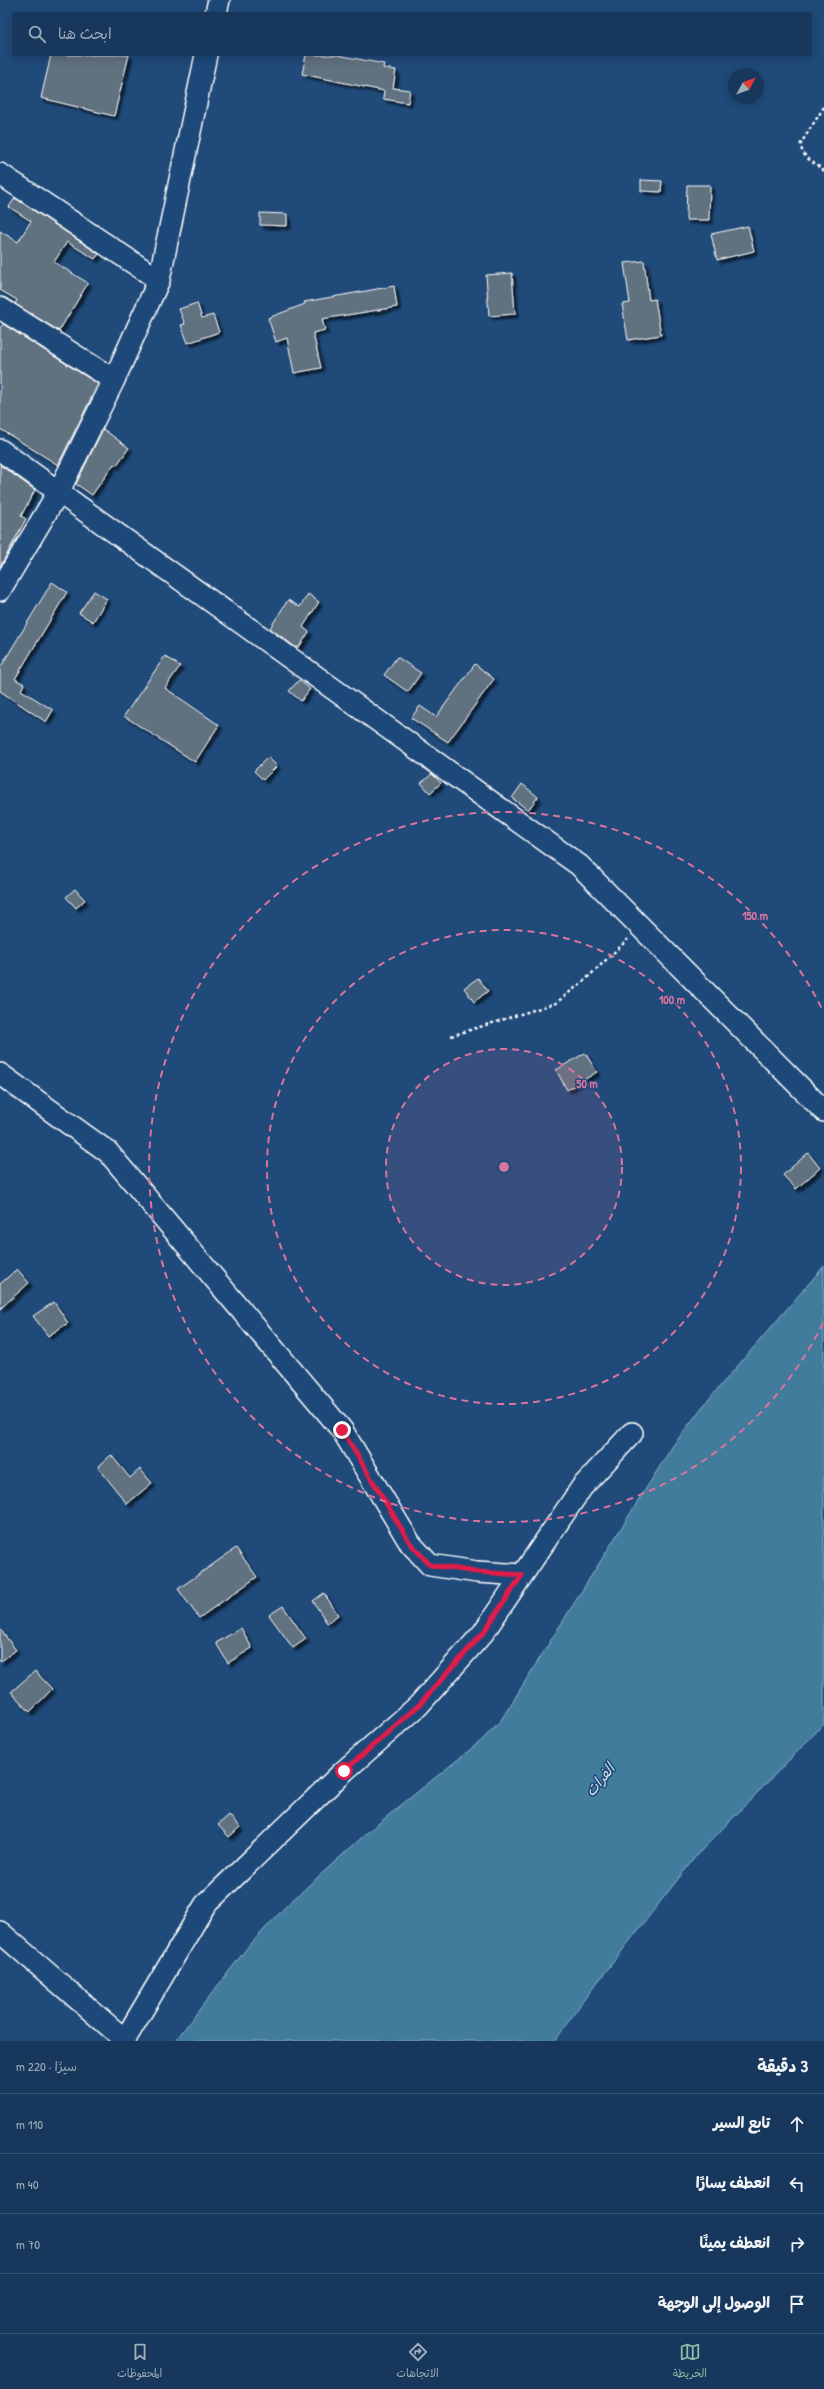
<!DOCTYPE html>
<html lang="ar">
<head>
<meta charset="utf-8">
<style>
	body { margin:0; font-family:"Patrick Hand","Playpen Sans Arabic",sans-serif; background:#203f62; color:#f1f3f6; direction:rtl }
	.compass { position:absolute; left:728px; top:68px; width:36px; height:36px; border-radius:50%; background:#17385c; box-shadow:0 2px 10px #0003; rotate:49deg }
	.stop { position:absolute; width:12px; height:12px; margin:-9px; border:3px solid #e11d48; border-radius:50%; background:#fff }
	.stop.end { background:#e11d48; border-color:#fff; box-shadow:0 1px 4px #0008 }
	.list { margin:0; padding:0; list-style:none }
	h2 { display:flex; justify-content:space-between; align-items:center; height:52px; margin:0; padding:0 16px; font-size:17px }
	h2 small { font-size:13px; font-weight:400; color:#9eacbb }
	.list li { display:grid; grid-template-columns:26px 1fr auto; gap:12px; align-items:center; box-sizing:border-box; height:60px; padding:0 16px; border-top:1px solid #365272 }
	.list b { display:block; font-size:15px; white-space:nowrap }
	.list em { font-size:13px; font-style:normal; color:#9eacbb }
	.icon { flex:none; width:22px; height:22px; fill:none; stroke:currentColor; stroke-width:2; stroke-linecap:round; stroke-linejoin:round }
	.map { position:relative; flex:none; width:824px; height:2041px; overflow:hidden; direction:ltr }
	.search { position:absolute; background:#17385c; box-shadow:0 2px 10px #0003; left:12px; right:12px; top:12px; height:44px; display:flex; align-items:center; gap:10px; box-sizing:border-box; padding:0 14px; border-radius:0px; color:#9eacbb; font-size:15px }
	.sheet { height:292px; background:#17385c }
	nav { display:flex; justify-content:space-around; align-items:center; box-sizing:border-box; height:56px; border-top:1px solid #365272; background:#17385c; font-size:11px; color:#9eacbb }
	nav a { display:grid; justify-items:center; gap:2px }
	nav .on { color:#8abfa5 }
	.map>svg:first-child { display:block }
	.water { fill:#427b9d; stroke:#8eb0c4 }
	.building { fill:#607180; stroke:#fff; filter:url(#shadow) }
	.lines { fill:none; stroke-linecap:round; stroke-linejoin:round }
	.minor-casing { stroke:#fff; stroke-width:24 }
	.path { stroke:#fff; stroke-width:2.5; stroke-dasharray:3 3; stroke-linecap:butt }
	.minor { stroke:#1f4a7a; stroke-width:21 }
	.route { stroke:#e11d48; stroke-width:5 }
	.ring { fill:none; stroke:#da749d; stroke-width:2; stroke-dasharray:7 5 }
	.labels { text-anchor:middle; stroke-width:3; stroke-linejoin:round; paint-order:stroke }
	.water-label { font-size:15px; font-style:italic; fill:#d0dee6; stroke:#1f4a7a }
	.centre { fill:#da749d; stroke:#1f4a7a; stroke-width:2 }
	.ring-label { font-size:12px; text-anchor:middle; font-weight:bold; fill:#da749d; stroke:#1f4a7a; stroke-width:3; stroke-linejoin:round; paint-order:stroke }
</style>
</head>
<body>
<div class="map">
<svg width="824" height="2041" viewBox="0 0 824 2041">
	<defs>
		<filter id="shadow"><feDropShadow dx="3.5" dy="3.5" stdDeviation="1" flood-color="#0009"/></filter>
	</defs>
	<rect width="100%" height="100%" fill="#1f4a7a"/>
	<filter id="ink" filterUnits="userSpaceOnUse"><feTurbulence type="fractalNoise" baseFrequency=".025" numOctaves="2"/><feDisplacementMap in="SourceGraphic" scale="8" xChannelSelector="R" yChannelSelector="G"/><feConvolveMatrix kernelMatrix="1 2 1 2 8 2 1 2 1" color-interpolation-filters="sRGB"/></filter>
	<g filter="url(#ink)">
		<!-- water -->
		<path class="water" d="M 824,1266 L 824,1724 L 696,1856 L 582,2002 L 555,2041 L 175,2041 L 247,1948 L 287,1905 L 369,1831 L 482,1740 L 501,1720 L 672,1447 L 703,1406 Z"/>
		<!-- building -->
		<path class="building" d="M 51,55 L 129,55 L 114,116 L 41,98 Z
			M 306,55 L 337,55 L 384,64 L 383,68 L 396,70 L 393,88 L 410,90 L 408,103 L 383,99 L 384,91 L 302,74 Z
			M 641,180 L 662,181 L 661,192 L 641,191 Z
			M 687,185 L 710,185 L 709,220 L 686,220 Z
			M 15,198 L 99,254 L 95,259 L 67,242 L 54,262 L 88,283 L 59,331 L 15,304 L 17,300 L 0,290 L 0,231 L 18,242 L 31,221 L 9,207 Z
			M 260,213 L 287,214 L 287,226 L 260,225 Z
			M 748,226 L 754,251 L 717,260 L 711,234 Z
			M 644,261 L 649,300 L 655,299 L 661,335 L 628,340 L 622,304 L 630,303 L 624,263 Z
			M 512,273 L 515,314 L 489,316 L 486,275 Z
			M 394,286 L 397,307 L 322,319 L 325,330 L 313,333 L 321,368 L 294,373 L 287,338 L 276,342 L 268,318 L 305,304 L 304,302 Z
			M 197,303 L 202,318 L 213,315 L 219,332 L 188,343 L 181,325 L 185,324 L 179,309 Z
			M 3,324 L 98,384 L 58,465 L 0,429 L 0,328 Z
			M 103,429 L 129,448 L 116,466 L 114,464 L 92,495 L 76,484 Z
			M 0,465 L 35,490 L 21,516 L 26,519 L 0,567 Z
			M 52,582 L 67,592 L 15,679 L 24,684 L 21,690 L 53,710 L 46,722 L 0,691 L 0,668 Z
			M 94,591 L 107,599 L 93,622 L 79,613 Z
			M 308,594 L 319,602 L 303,627 L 309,632 L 299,647 L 295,647 L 270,628 L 288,600 L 300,607 Z
			M 165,656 L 180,666 L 165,688 L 219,725 L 195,762 L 124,716 Z
			M 397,657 L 421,673 L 408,692 L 384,675 Z
			M 475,664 L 494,679 L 448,742 L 411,718 L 420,706 L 436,717 Z
			M 299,680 L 310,689 L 301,701 L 289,691 Z
			M 268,757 L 277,766 L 263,780 L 254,771 Z
			M 432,774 L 441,783 L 430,793 L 421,783 Z
			M 522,784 L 538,797 L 528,810 L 512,798 Z
			M 75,889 L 85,900 L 76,908 L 66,897 Z
			M 478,978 L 488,991 L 474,1002 L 464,988 Z
			M 585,1053 L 597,1072 L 567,1090 L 556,1070 Z
			M 808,1153 L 820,1168 L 796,1189 L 783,1175 Z
			M 17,1269 L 29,1283 L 0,1309 L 0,1284 Z
			M 54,1302 L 68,1323 L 48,1336 L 33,1316 Z
			M 111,1455 L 130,1478 L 140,1469 L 152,1483 L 127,1504 L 98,1467 Z
			M 236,1548 L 257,1577 L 199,1618 L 178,1589 Z
			M 324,1593 L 338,1615 L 327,1623 L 313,1601 Z
			M 283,1606 L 306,1639 L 293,1648 L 269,1615 Z
			M 241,1628 L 252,1648 L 228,1663 L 216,1643 Z
			M 0,1629 L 16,1650 L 0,1662 Z
			M 35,1671 L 52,1689 L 30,1712 L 11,1692 Z
			M 229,1815 L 240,1827 L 229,1837 L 218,1825 Z"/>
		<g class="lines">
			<defs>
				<path id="minor" d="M 216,13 L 219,0
					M 0,174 L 159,280
					M 0,308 L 114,380
					M 0,450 L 579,865 L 824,1111
					M 0,590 L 59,491 L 114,380 L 159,280 L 206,55
					M 0,1074 L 108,1152 L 342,1430 L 410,1543 L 430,1565 L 477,1572 L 522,1575
					M 0,1932 L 125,2040
					M 124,2041 L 205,1905 L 344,1771 L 418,1706 L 483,1633 L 582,1487 L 632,1433"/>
			</defs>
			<!-- minor casing -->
			<use href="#minor" class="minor-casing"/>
			<!-- path -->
			<path class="path" d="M 824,107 L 801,143 C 800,158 815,162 824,171
				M 451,1036 L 556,1003 L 585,980 L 628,939"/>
			<!-- minor -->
			<use href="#minor" class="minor"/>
		</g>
	</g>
	<g class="lines" filter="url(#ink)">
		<!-- route -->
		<path class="route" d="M 342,1430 L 410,1543 L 430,1565 L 477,1572 L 522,1575 L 483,1633 L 418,1706 L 344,1771"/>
	</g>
	<!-- distance rings -->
	<circle cx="504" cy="1167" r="118" fill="#da749d" fill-opacity=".12"/>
	<g class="ring">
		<circle cx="504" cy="1167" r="118"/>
		<circle cx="504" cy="1167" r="237"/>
		<path d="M823 1323A355 355 0 1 1 823 1011"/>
	</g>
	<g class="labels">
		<!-- water labels -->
		<g class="water-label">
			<text transform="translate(600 1780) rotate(-51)" y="5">الفرات</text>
		</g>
	</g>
	<circle cx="504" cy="1167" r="6" class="centre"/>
	<g class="ring-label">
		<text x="755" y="920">150 m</text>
		<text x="672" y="1004">100 m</text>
		<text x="587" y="1088">50 m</text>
	</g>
</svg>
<svg class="compass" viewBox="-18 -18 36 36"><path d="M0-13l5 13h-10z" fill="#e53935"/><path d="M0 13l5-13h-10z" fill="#9eacbb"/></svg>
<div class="stop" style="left:344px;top:1771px"></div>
<div class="stop end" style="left:342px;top:1430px"></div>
<div class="search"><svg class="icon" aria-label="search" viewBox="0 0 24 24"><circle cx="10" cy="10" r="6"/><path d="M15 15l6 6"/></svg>ابحث هنا</div>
</div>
<section class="sheet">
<h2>3 دقيقة<small>سيرًا · 220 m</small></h2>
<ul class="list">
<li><svg class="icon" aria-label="ahead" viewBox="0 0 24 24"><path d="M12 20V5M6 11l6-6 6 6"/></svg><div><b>تابع السير</b></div><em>110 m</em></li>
<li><svg class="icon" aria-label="left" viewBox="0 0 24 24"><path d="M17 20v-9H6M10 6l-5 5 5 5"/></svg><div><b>انعطف يسارًا</b></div><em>40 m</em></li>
<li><svg class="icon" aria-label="right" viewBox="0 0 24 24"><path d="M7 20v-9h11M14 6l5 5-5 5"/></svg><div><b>انعطف يمينًا</b></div><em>70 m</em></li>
<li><svg class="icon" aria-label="arrive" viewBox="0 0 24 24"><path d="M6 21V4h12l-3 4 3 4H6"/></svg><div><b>الوصول إلى الوجهة</b></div></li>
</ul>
</section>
<nav>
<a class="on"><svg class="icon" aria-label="map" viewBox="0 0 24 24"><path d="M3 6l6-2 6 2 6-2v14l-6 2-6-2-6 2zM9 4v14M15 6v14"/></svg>الخريطة</a>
<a><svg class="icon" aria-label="directions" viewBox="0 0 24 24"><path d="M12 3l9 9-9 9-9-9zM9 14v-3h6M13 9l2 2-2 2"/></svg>الاتجاهات</a>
<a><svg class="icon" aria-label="saved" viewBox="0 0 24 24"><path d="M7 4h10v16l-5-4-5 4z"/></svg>المحفوظات</a>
</nav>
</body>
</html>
